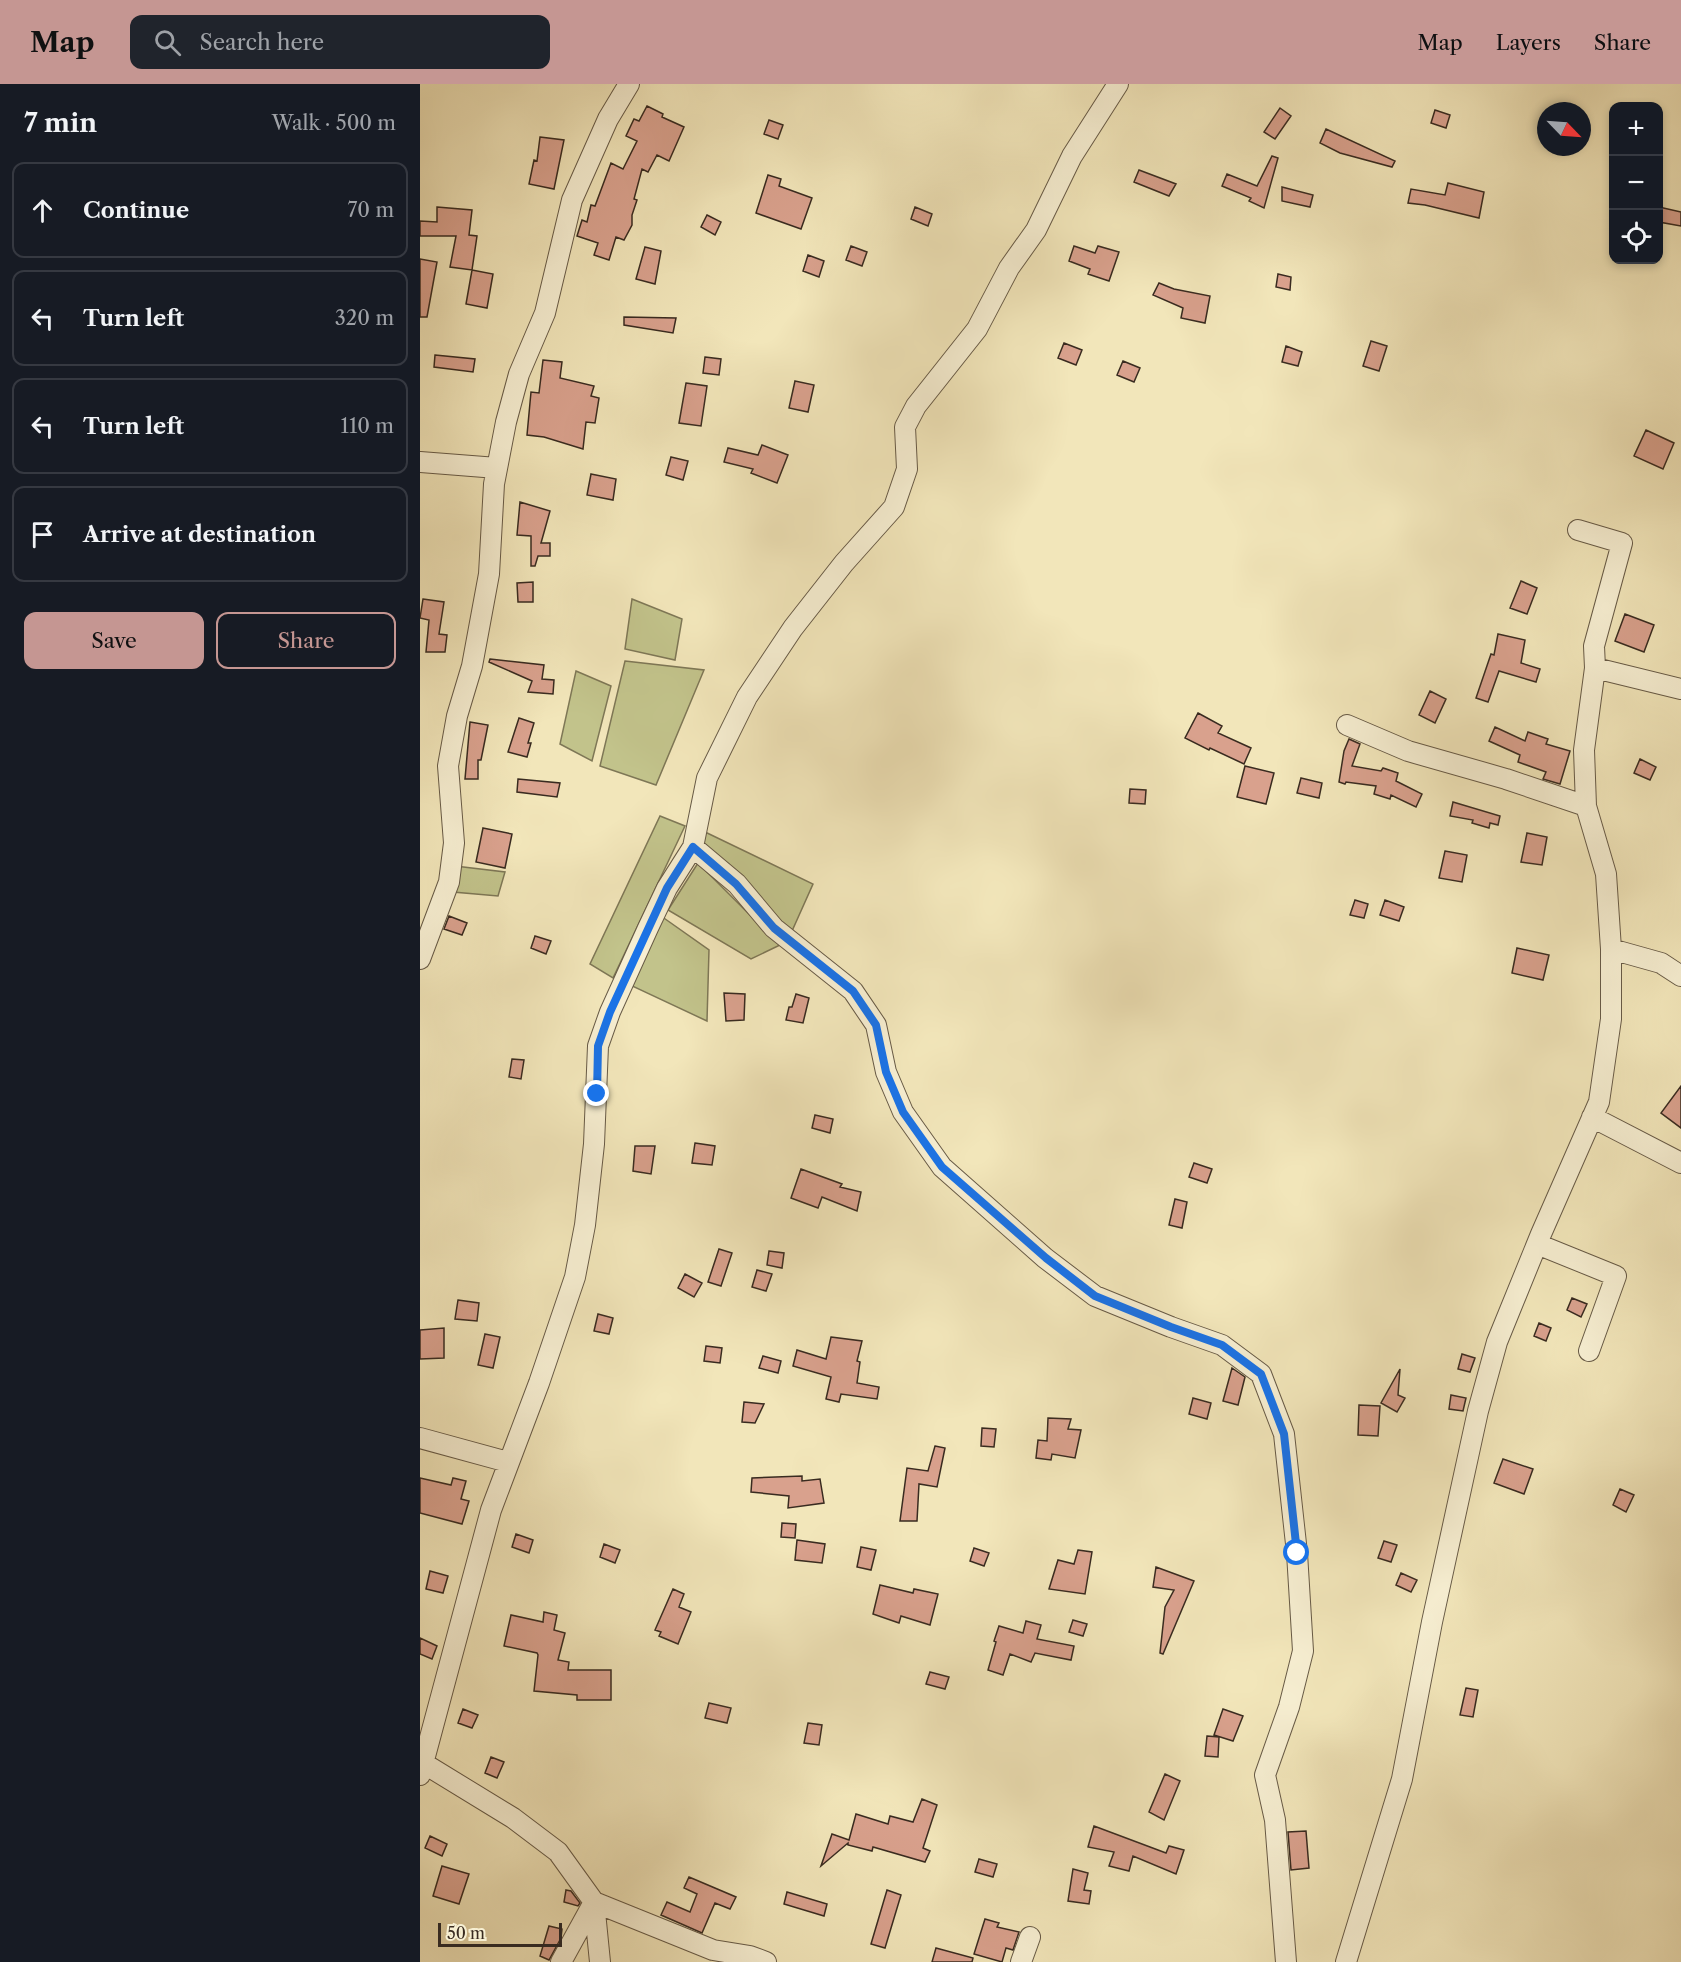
<!DOCTYPE html>
<html lang="en">
<head>
<meta charset="utf-8">
<style>
	body { margin:0; font-family:"Libre Caslon Text",serif; background:#20242c; color:#f1f3f6 }
	.controls { position:absolute; right:18px; top:18px; display:grid; overflow:hidden; border-radius:12px; box-shadow:0 3px 9px #0003 }
	.controls button { width:54px; height:54px; display:grid; place-items:center; padding:0; border:0; border-bottom:2px solid #363941; background:#171b24; color:#f1f3f6; font:30px sans-serif }
	.compass { position:absolute; left:1117px; top:18px; width:54px; height:54px; border-radius:50%; background:#171b24; box-shadow:0 3px 9px #0003; rotate:115deg }
	.scale { position:absolute; left:18px; bottom:15px; width:124px; box-sizing:border-box; padding-left:6px; border:3px solid #392b20; border-top:0; font-size:16px; line-height:21px; white-space:nowrap; color:#392b20; -webkit-text-stroke:4px #f7efd2; paint-order:stroke }
	.stop { position:absolute; width:18px; height:18px; margin:-14px; border:4px solid #1a73e8; border-radius:50%; background:#fff }
	.stop.end { background:#1a73e8; border-color:#fff; box-shadow:0 2px 6px #0008 }
	.list { margin:0; padding:0; list-style:none }
	h2 { display:flex; justify-content:space-between; align-items:center; height:78px; margin:0; padding:0 24px; font-size:26px }
	h2 small { font-size:20px; font-weight:400; color:#9ea1a6 }
	.list li { display:grid; grid-template-columns:39px 1fr auto; gap:18px; align-items:center; box-sizing:border-box; height:96px; margin:0 12px 12px; padding:0 12px; border:2px solid #363941; border-radius:12px }
	.list b { display:block; font-size:22px; white-space:nowrap }
	.list em { font-size:20px; font-style:normal; color:#9ea1a6 }
	.actions { display:flex; gap:12px; padding:18px 24px }
	.actions a { flex:1; padding:14px 0; border:2px solid #c59692; border-radius:12px; text-align:center; font-size:21px; color:#c59692 }
	.actions .main { background:#c59692; color:#111 }
	.icon { flex:none; width:33px; height:33px; fill:none; stroke:currentColor; stroke-width:2; stroke-linecap:round; stroke-linejoin:round }
	.map { position:relative; flex:none; width:1261px; height:1878px; overflow:hidden }
	header { display:flex; align-items:center; gap:36px; box-sizing:border-box; height:84px; padding:0 30px; background:#c59692; color:#111 }
	header strong { font-size:28px }
	nav { display:flex; gap:33px; margin-inline-start:auto; font-size:21px }
	.search { width:420px; height:54px; background:#20242c; display:flex; align-items:center; gap:15px; box-sizing:border-box; padding:0 21px; border-radius:12px; color:#9ea1a6; font-size:22px }
	main { display:flex }
	aside { flex:1; background:#171b24 }
	.map>svg:first-child { display:block }
	.green { fill:#c2c38b; stroke:#7e7756; stroke-width:1.5 }
	.building { fill:#d9a18d; stroke:#392b20; stroke-width:1.5 }
	.lines { fill:none; stroke-linecap:round; stroke-linejoin:round }
	.street-casing { stroke:#675a46; stroke-width:22 }
	.street { stroke:#f7efd2; stroke-width:20 }
	.route { stroke:#1a73e8; stroke-width:8 }
</style>
</head>
<body>
<header>
<strong>Map</strong>
<div class="search"><svg class="icon" aria-label="search" viewBox="0 0 24 24"><circle cx="10" cy="10" r="6"/><path d="M15 15l6 6"/></svg>Search here</div>
<nav><a>Map</a><a>Layers</a><a>Share</a></nav>
</header>
<main>
<aside>
<h2>7 min<small>Walk · 500 m</small></h2>
<ul class="list">
<li><svg class="icon" aria-label="ahead" viewBox="0 0 24 24"><path d="M12 20V5M6 11l6-6 6 6"/></svg><div><b>Continue</b></div><em>70 m</em></li>
<li><svg class="icon" aria-label="left" viewBox="0 0 24 24"><path d="M17 20v-9H6M10 6l-5 5 5 5"/></svg><div><b>Turn left</b></div><em>320 m</em></li>
<li><svg class="icon" aria-label="left" viewBox="0 0 24 24"><path d="M17 20v-9H6M10 6l-5 5 5 5"/></svg><div><b>Turn left</b></div><em>110 m</em></li>
<li><svg class="icon" aria-label="arrive" viewBox="0 0 24 24"><path d="M6 21V4h12l-3 4 3 4H6"/></svg><div><b>Arrive at destination</b></div></li>
</ul>
<div class="actions"><a class="main">Save</a><a>Share</a></div>
</aside>
<div class="map">
<svg width="1261" height="1878" viewBox="0 0 1261 1878">
	<rect width="100%" height="100%" fill="#f2e6ba"/>
	<filter id="stains"><feTurbulence type="fractalNoise" baseFrequency=".00333" numOctaves="4"/><feColorMatrix values="0 0 0 0 .2 0 0 0 0 .09 0 0 0 0 .02 0 0 0 .5 -.17"/></filter>
	<radialGradient id="worn" r=".72"><stop offset=".6" stop-color="#630" stop-opacity="0"/><stop offset="1" stop-color="#630" stop-opacity=".3"/></radialGradient>
	<!-- green -->
	<path class="green" d="M 212,515 L 262,535 L 255,576 L 205,565 Z
		M 205,577 L 284,586 L 236,701 L 180,682 Z
		M 156,587 L 191,602 L 172,677 L 140,660 Z
		M 240,732 L 265,742 L 193,894 L 170,880 Z
		M 283,747 L 393,800 L 372,847 L 280,761 Z
		M 278,779 L 360,861 L 331,875 L 248,826 Z
		M 35,782 L 85,788 L 78,812 L 33,808 Z
		M 241,832 L 289,866 L 287,937 L 210,901 Z"/>
	<!-- building -->
	<path class="building" d="M 227,22 L 243,30 L 242,33 L 264,43 L 249,77 L 237,71 L 228,88 L 222,85 L 214,115 L 217,116 L 212,131 L 212,141 L 204,156 L 196,153 L 189,176 L 174,171 L 178,159 L 157,152 L 162,136 L 167,138 L 171,121 L 175,122 L 191,79 L 203,85 L 217,57 L 206,52 L 214,35 L 219,37 Z
		M 860,24 L 871,32 L 855,55 L 844,48 Z
		M 1015,26 L 1030,31 L 1026,44 L 1011,39 Z
		M 349,36 L 363,41 L 358,55 L 344,50 Z
		M 906,45 L 975,77 L 972,83 L 920,69 L 900,59 Z
		M 120,53 L 144,56 L 134,105 L 109,100 L 114,76 L 117,77 Z
		M 852,72 L 858,74 L 844,124 L 829,117 L 831,114 L 802,102 L 807,90 L 837,102 Z
		M 719,86 L 756,100 L 749,112 L 714,98 Z
		M 348,91 L 361,95 L 359,102 L 392,114 L 381,145 L 336,129 Z
		M 1028,99 L 1064,108 L 1059,134 L 1005,121 L 988,119 L 991,105 L 1025,111 Z
		M 862,103 L 893,111 L 890,123 L 862,117 Z
		M 17,123 L 52,126 L 49,151 L 57,152 L 52,186 L 30,183 L 36,152 L 0,152 L 0,137 L 17,138 Z
		M 495,123 L 512,130 L 508,142 L 491,135 Z
		M 1239,123 L 1261,128 L 1261,142 L 1239,138 Z
		M 287,131 L 301,138 L 295,151 L 281,143 Z
		M 431,162 L 447,168 L 442,182 L 426,176 Z
		M 654,162 L 675,169 L 678,162 L 699,168 L 689,197 L 668,190 L 670,185 L 649,177 Z
		M 225,163 L 241,167 L 235,200 L 216,195 Z
		M 388,171 L 404,177 L 399,193 L 383,187 Z
		M 0,175 L 17,178 L 7,233 L 0,233 Z
		M 52,186 L 73,190 L 67,224 L 46,220 Z
		M 858,190 L 871,193 L 870,206 L 856,203 Z
		M 739,199 L 754,205 L 790,212 L 785,239 L 761,234 L 763,224 L 733,211 Z
		M 204,233 L 256,234 L 253,249 L 204,241 Z
		M 951,257 L 967,262 L 959,287 L 943,282 Z
		M 644,259 L 662,266 L 656,281 L 638,274 Z
		M 866,262 L 882,268 L 878,282 L 862,278 Z
		M 15,271 L 55,275 L 53,288 L 14,283 Z
		M 285,273 L 301,275 L 299,291 L 283,289 Z
		M 123,276 L 142,278 L 140,294 L 174,302 L 171,312 L 179,314 L 175,339 L 166,338 L 163,365 L 124,353 L 107,351 L 111,308 L 119,309 Z
		M 703,277 L 720,284 L 714,298 L 697,291 Z
		M 375,297 L 394,301 L 388,328 L 369,324 Z
		M 266,299 L 287,302 L 281,342 L 259,339 Z
		M 1226,346 L 1254,359 L 1243,385 L 1214,372 Z
		M 342,361 L 368,371 L 357,399 L 331,389 L 333,385 L 304,378 L 308,364 L 338,371 Z
		M 251,373 L 268,377 L 263,396 L 246,391 Z
		M 171,390 L 196,395 L 193,416 L 167,411 Z
		M 100,418 L 130,427 L 121,459 L 130,459 L 130,472 L 118,472 L 115,482 L 111,482 L 111,452 L 97,451 Z
		M 1101,497 L 1117,504 L 1107,530 L 1090,524 Z
		M 113,498 L 113,518 L 98,518 L 97,499 Z
		M 3,515 L 24,518 L 19,550 L 27,551 L 25,568 L 6,568 L 9,536 L 0,534 Z
		M 1205,530 L 1234,541 L 1224,568 L 1195,557 Z
		M 1078,550 L 1105,556 L 1101,579 L 1120,585 L 1116,598 L 1079,587 L 1068,618 L 1056,614 L 1071,570 L 1074,571 Z
		M 70,575 L 124,581 L 122,595 L 134,596 L 133,610 L 108,608 L 112,597 L 69,578 Z
		M 1010,607 L 1026,615 L 1015,639 L 999,631 Z
		M 778,629 L 802,642 L 798,649 L 831,664 L 824,680 L 790,664 L 789,666 L 765,654 Z
		M 99,634 L 114,639 L 108,659 L 111,659 L 107,673 L 88,668 Z
		M 50,638 L 68,641 L 61,676 L 58,676 L 58,695 L 45,695 Z
		M 1075,643 L 1105,657 L 1108,648 L 1128,655 L 1126,660 L 1150,667 L 1140,700 L 1123,695 L 1126,688 L 1098,678 L 1100,671 L 1069,657 Z
		M 929,655 L 940,660 L 932,682 L 961,687 L 963,684 L 978,689 L 976,697 L 1002,710 L 996,723 L 971,711 L 970,715 L 954,710 L 956,702 L 926,698 L 925,700 L 919,698 L 924,667 Z
		M 1220,675 L 1236,683 L 1230,696 L 1214,689 Z
		M 825,682 L 854,689 L 846,720 L 817,713 Z
		M 881,694 L 902,699 L 899,714 L 877,709 Z
		M 98,695 L 140,699 L 137,713 L 97,708 Z
		M 710,705 L 726,706 L 725,720 L 709,719 Z
		M 1033,718 L 1080,732 L 1078,741 L 1070,739 L 1069,744 L 1052,739 L 1053,736 L 1030,732 Z
		M 63,744 L 92,750 L 85,784 L 56,778 Z
		M 1107,749 L 1127,753 L 1122,781 L 1101,778 Z
		M 1025,767 L 1047,771 L 1042,798 L 1019,794 Z
		M 935,816 L 948,820 L 944,834 L 930,831 Z
		M 965,816 L 984,823 L 979,837 L 960,831 Z
		M 29,832 L 47,839 L 42,851 L 24,845 Z
		M 115,852 L 131,857 L 126,870 L 111,864 Z
		M 1097,864 L 1129,871 L 1123,896 L 1092,889 Z
		M 304,909 L 325,910 L 324,936 L 306,937 Z
		M 376,910 L 389,914 L 383,939 L 366,936 L 369,923 L 372,923 Z
		M 92,975 L 104,976 L 101,995 L 89,993 Z
		M 1261,1002 L 1261,1044 L 1241,1029 Z
		M 395,1031 L 413,1035 L 410,1049 L 392,1044 Z
		M 275,1059 L 295,1062 L 292,1081 L 272,1079 Z
		M 215,1062 L 235,1062 L 231,1090 L 213,1087 Z
		M 774,1079 L 792,1085 L 787,1099 L 769,1093 Z
		M 381,1085 L 422,1100 L 420,1103 L 441,1108 L 437,1127 L 402,1113 L 398,1124 L 371,1114 Z
		M 755,1115 L 767,1118 L 762,1144 L 749,1141 Z
		M 299,1165 L 312,1169 L 301,1202 L 288,1198 Z
		M 349,1167 L 364,1169 L 362,1184 L 347,1181 Z
		M 337,1186 L 352,1190 L 346,1207 L 332,1203 Z
		M 265,1190 L 282,1199 L 274,1213 L 258,1204 Z
		M 1152,1214 L 1167,1220 L 1161,1233 L 1147,1226 Z
		M 38,1216 L 59,1219 L 57,1237 L 35,1235 Z
		M 178,1230 L 193,1234 L 189,1250 L 174,1247 Z
		M 1119,1239 L 1131,1244 L 1126,1257 L 1114,1252 Z
		M 24,1244 L 24,1274 L 0,1275 L 0,1246 Z
		M 65,1250 L 80,1253 L 73,1284 L 58,1281 Z
		M 411,1253 L 442,1257 L 437,1277 L 440,1278 L 437,1299 L 459,1303 L 457,1315 L 421,1310 L 419,1318 L 406,1315 L 411,1293 L 373,1282 L 377,1266 L 406,1275 Z
		M 286,1262 L 302,1264 L 300,1279 L 284,1277 Z
		M 1042,1270 L 1055,1274 L 1050,1288 L 1038,1285 Z
		M 343,1272 L 361,1277 L 358,1289 L 339,1284 Z
		M 812,1284 L 825,1293 L 818,1321 L 803,1317 Z
		M 980,1285 L 978,1311 L 985,1314 L 977,1328 L 961,1319 Z
		M 1031,1311 L 1046,1314 L 1043,1327 L 1029,1325 Z
		M 773,1314 L 791,1319 L 787,1335 L 769,1330 Z
		M 324,1318 L 344,1320 L 335,1339 L 322,1338 Z
		M 939,1321 L 960,1322 L 958,1352 L 938,1351 Z
		M 628,1334 L 651,1335 L 648,1345 L 661,1346 L 655,1374 L 632,1370 L 631,1376 L 616,1374 L 618,1356 L 627,1357 Z
		M 562,1344 L 576,1345 L 574,1363 L 561,1362 Z
		M 515,1362 L 525,1364 L 517,1403 L 499,1400 L 497,1437 L 480,1437 L 487,1384 L 508,1387 Z
		M 1083,1375 L 1113,1385 L 1104,1410 L 1074,1399 Z
		M 382,1392 L 382,1397 L 400,1395 L 404,1419 L 368,1424 L 369,1412 L 331,1408 L 332,1394 Z
		M 0,1394 L 31,1401 L 33,1394 L 46,1397 L 41,1415 L 49,1417 L 42,1440 L 0,1429 Z
		M 1200,1405 L 1214,1411 L 1206,1428 L 1193,1421 Z
		M 362,1439 L 376,1440 L 375,1454 L 361,1453 Z
		M 96,1450 L 113,1456 L 109,1469 L 92,1463 Z
		M 377,1456 L 405,1460 L 402,1479 L 375,1476 Z
		M 964,1457 L 977,1461 L 971,1478 L 958,1474 Z
		M 184,1460 L 200,1466 L 195,1479 L 180,1473 Z
		M 441,1463 L 456,1466 L 451,1486 L 437,1483 Z
		M 554,1464 L 569,1469 L 564,1482 L 550,1477 Z
		M 658,1466 L 672,1468 L 665,1510 L 629,1505 L 638,1476 L 654,1480 Z
		M 736,1483 L 774,1497 L 743,1570 L 740,1569 L 745,1523 L 754,1506 L 733,1503 Z
		M 10,1487 L 28,1492 L 23,1509 L 6,1505 Z
		M 981,1489 L 997,1496 L 991,1508 L 976,1501 Z
		M 460,1501 L 493,1509 L 494,1505 L 518,1510 L 510,1541 L 481,1532 L 479,1539 L 453,1530 Z
		M 253,1505 L 264,1510 L 259,1523 L 271,1528 L 258,1560 L 239,1552 L 241,1548 L 235,1546 Z
		M 124,1528 L 137,1531 L 134,1546 L 145,1549 L 138,1576 L 149,1578 L 148,1586 L 191,1586 L 191,1616 L 157,1616 L 157,1611 L 114,1607 L 118,1571 L 117,1569 L 84,1562 L 91,1531 L 123,1538 Z
		M 653,1536 L 667,1540 L 663,1552 L 649,1548 Z
		M 606,1537 L 621,1541 L 617,1555 L 654,1562 L 651,1576 L 615,1569 L 611,1578 L 590,1570 L 583,1591 L 568,1586 L 576,1558 L 574,1557 L 579,1542 L 603,1549 Z
		M 0,1554 L 17,1562 L 12,1575 L 0,1570 Z
		M 510,1588 L 529,1593 L 525,1605 L 506,1600 Z
		M 1046,1604 L 1058,1606 L 1053,1633 L 1040,1631 Z
		M 289,1619 L 311,1624 L 307,1639 L 285,1634 Z
		M 43,1625 L 58,1631 L 52,1644 L 38,1639 Z
		M 803,1625 L 823,1632 L 813,1657 L 794,1651 Z
		M 388,1639 L 402,1641 L 399,1661 L 384,1659 Z
		M 787,1652 L 799,1653 L 798,1673 L 785,1672 Z
		M 71,1673 L 84,1678 L 77,1694 L 65,1689 Z
		M 745,1690 L 760,1697 L 744,1736 L 729,1728 Z
		M 502,1715 L 517,1721 L 503,1764 L 510,1767 L 505,1778 L 453,1763 L 452,1767 L 428,1761 L 428,1759 L 401,1782 L 412,1750 L 429,1756 L 436,1730 L 468,1740 L 470,1732 L 493,1738 Z
		M 674,1742 L 746,1769 L 749,1762 L 764,1766 L 756,1790 L 713,1772 L 709,1787 L 689,1782 L 694,1768 L 668,1763 Z
		M 886,1747 L 889,1784 L 871,1786 L 868,1748 Z
		M 10,1752 L 27,1760 L 22,1772 L 5,1764 Z
		M 559,1775 L 577,1780 L 573,1793 L 555,1788 Z
		M 22,1782 L 49,1790 L 39,1820 L 13,1812 Z
		M 653,1785 L 668,1789 L 664,1806 L 671,1807 L 669,1820 L 648,1817 Z
		M 269,1793 L 316,1813 L 310,1825 L 295,1819 L 282,1849 L 241,1831 L 247,1818 L 270,1828 L 277,1810 L 264,1804 Z
		M 146,1806 L 151,1807 L 160,1819 L 158,1822 L 144,1818 Z
		M 467,1806 L 481,1811 L 465,1864 L 451,1860 Z
		M 367,1808 L 407,1820 L 404,1832 L 364,1820 Z
		M 565,1835 L 579,1839 L 577,1843 L 599,1848 L 593,1866 L 586,1864 L 582,1878 L 554,1870 Z
		M 129,1842 L 142,1845 L 141,1854 L 129,1876 L 120,1872 Z
		M 516,1864 L 553,1874 L 552,1878 L 512,1878 Z"/>
	<g class="lines">
		<defs>
			<path id="street" d="M 698,0 L 652,72 L 616,146 L 589,184 L 557,245 L 496,322 L 485,343 L 487,385 L 474,423 L 424,479 L 373,544 L 327,613 L 287,694 L 273,763 L 317,800 L 354,844 L 433,907 L 456,941 L 466,988 L 483,1028 L 522,1083 L 625,1174 L 675,1212 L 751,1243 L 802,1261 L 841,1290 L 864,1350 L 877,1469 L 883,1567 L 869,1623 L 845,1691 L 855,1736 L 866,1878
				M 0,378 L 77,384
				M 1175,584 L 1261,605
				M 927,641 L 988,667 L 1086,695 L 1166,722
				M 1191,865 L 1241,879 L 1261,892
				M 0,875 L 29,798 L 34,759 L 28,682 L 37,632 L 52,582 L 69,490 L 74,400 L 86,338 L 99,290 L 125,229 L 152,116 L 188,35 L 209,0
				M 1172,1033 L 1261,1079
				M 1117,1160 L 1196,1192 L 1169,1267
				M 0,1354 L 88,1378
				M 3,1679 L 93,1734 L 138,1768 L 174,1818 L 180,1878
				M 0,1691 L 71,1426 L 119,1299 L 155,1193 L 165,1141 L 174,1060 L 178,962 L 190,928 L 228,844 L 247,804 L 273,763
				M 141,1878 L 174,1818 L 293,1866 L 330,1872 L 346,1878
				M 601,1878 L 610,1853
				M 926,1878 L 982,1695 L 1012,1538 L 1058,1327 L 1077,1258 L 1121,1150 L 1179,1018 L 1191,935 L 1191,865 L 1186,790 L 1166,722 L 1164,666 L 1175,584 L 1174,562 L 1202,459 L 1158,446"/>
		</defs>
		<!-- street casing -->
		<use href="#street" class="street-casing"/>
		<!-- street -->
		<use href="#street" class="street"/>
	</g>
	<g class="lines">
		<!-- route -->
		<path class="route" d="M 177,1010 L 178,962 L 190,928 L 247,804 L 273,763 L 316,800 L 354,844 L 433,907 L 456,941 L 466,988 L 483,1028 L 522,1083 L 626,1174 L 675,1212 L 751,1243 L 802,1261 L 841,1290 L 864,1350 L 877,1469"/>
	</g>
	<rect width="100%" height="100%" filter="url(#stains)"/>
	<rect width="100%" height="100%" fill="url(#worn)"/>
</svg>
<div class="controls">
<button>+</button>
<button>−</button>
<button><svg class="icon" aria-label="locate" viewBox="0 0 24 24"><circle cx="12" cy="12" r="6"/><path d="M12 2v4M12 18v4M2 12h4M18 12h4"/></svg></button>
</div>
<svg class="compass" viewBox="-18 -18 36 36"><path d="M0-13l5 13h-10z" fill="#e53935"/><path d="M0 13l5-13h-10z" fill="#9ea1a6"/></svg>
<div class="scale">50 m</div>
<div class="stop" style="left:877px;top:1469px"></div>
<div class="stop end" style="left:177px;top:1010px"></div>
</div>
</main>
</body>
</html>
